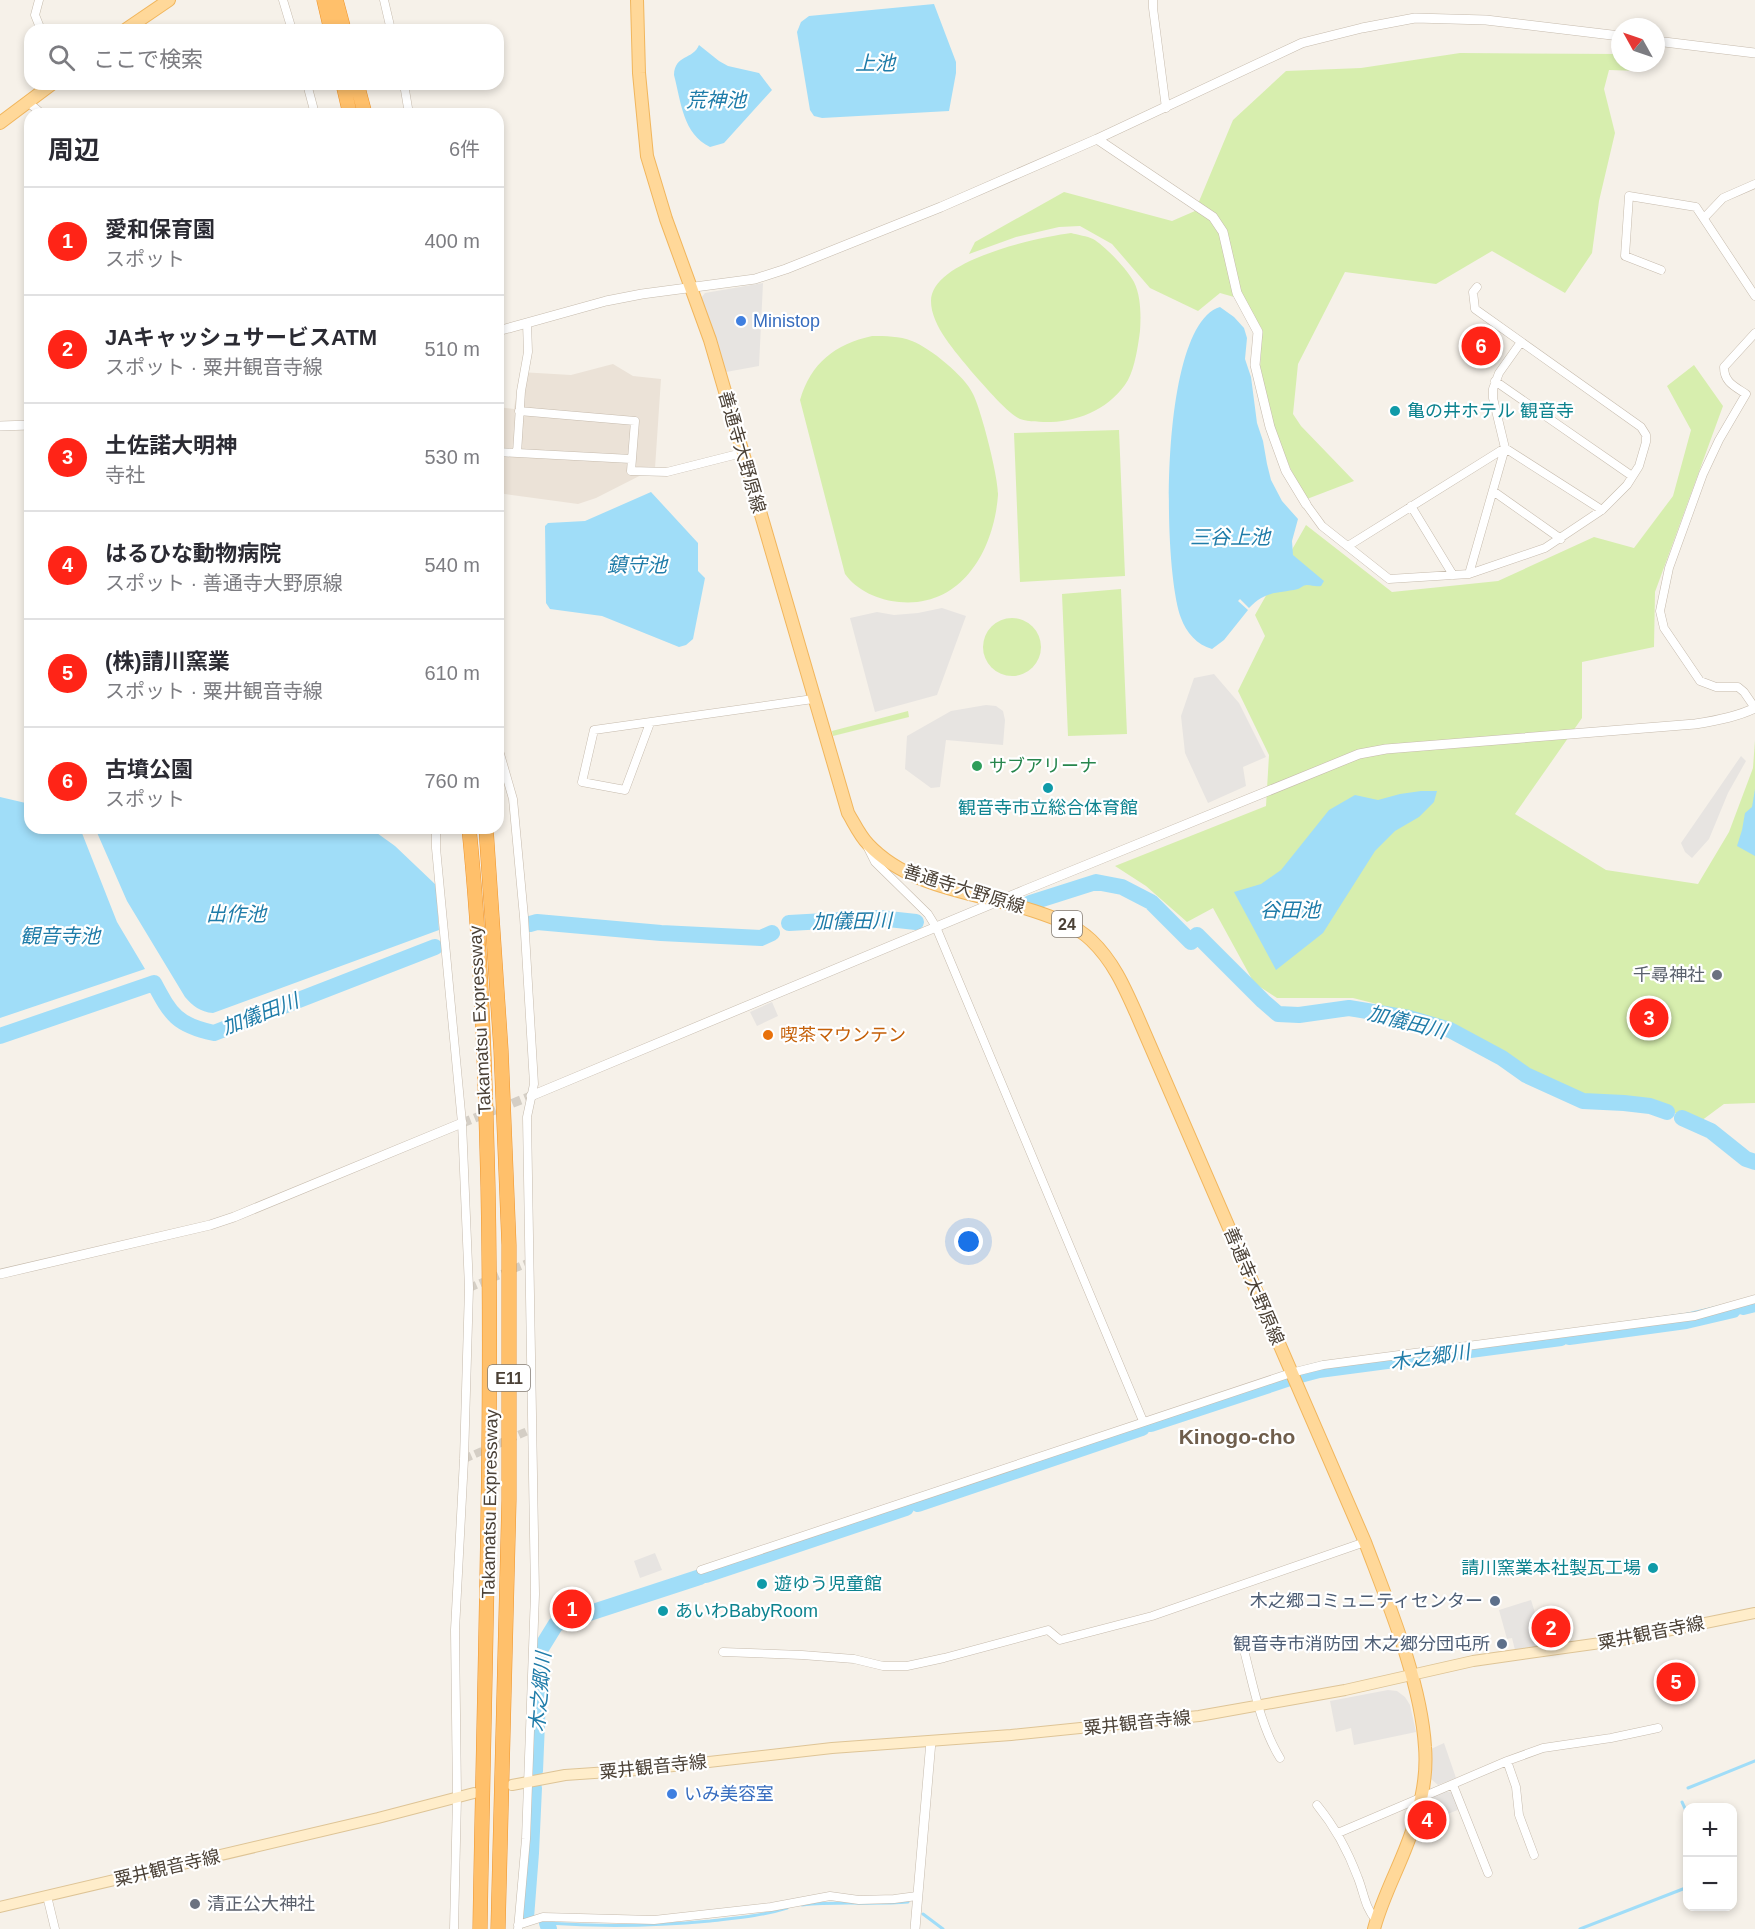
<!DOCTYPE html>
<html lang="ja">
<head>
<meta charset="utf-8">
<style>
	body { margin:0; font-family:Helvetica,"Noto Sans JP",sans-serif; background:#f7f7f7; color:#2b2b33 }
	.controls { position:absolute; right:18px; bottom:18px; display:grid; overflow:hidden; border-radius:12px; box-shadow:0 3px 9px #0003 }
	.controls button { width:54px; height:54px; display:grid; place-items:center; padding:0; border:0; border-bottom:2px solid #e1e1e2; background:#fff; color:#2b2b33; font:30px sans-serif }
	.compass { position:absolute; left:1611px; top:18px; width:54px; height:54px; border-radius:50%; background:#fff; box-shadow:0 3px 9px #0003; rotate:310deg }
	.you { position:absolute; left:969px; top:1242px; width:21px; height:21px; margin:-15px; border:4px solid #fff; border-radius:50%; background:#1a73e8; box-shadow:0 0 0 9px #1a73e833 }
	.badge { display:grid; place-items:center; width:39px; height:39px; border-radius:50%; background:#ff2417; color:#fff; font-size:20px; font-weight:700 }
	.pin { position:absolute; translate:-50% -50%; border:3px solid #fff; box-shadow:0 2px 6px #0006 }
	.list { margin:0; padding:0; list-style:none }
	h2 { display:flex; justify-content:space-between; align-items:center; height:78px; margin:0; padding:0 24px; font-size:26px }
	h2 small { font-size:20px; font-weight:400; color:#7c7c81 }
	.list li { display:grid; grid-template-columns:39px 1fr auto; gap:18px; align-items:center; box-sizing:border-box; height:108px; padding:0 24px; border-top:2px solid #e1e1e2 }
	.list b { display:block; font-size:22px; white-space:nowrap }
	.list p { margin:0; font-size:20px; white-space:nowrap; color:#7c7c81 }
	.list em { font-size:20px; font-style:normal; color:#7c7c81 }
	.icon { flex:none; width:33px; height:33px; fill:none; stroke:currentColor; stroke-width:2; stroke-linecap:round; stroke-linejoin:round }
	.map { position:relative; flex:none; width:1755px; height:1929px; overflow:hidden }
	.search { position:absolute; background:#fff; box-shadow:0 3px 9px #0003; left:24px; top:24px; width:480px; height:66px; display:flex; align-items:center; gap:15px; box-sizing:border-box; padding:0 21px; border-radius:18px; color:#7c7c81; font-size:22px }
	.panel { position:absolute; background:#fff; box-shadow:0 3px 9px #0003; left:24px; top:108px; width:480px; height:726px; border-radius:18px }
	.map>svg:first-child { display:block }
	.residential { fill:#ebe2d7 }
	.green { fill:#d7eeae }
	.parking { fill:#e7e4e1 }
	.water { fill:#a0ddf8 }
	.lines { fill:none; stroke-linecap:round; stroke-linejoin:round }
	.stream { stroke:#a0ddf8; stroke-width:3 }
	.river { stroke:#a0ddf8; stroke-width:16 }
	.minor-tunnel { stroke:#d4cec5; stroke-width:8; stroke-dasharray:8 4; stroke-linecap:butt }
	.tertiary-tunnel { stroke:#d4cec5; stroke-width:9; stroke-dasharray:9 4.5; stroke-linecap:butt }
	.minor-casing { stroke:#c6bbad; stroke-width:9 }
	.tertiary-casing { stroke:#c6bbad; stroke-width:10 }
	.secondary-casing { stroke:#dec496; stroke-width:12 }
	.primary-casing { stroke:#f1b65d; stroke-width:14 }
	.motorway-casing { stroke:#ee942b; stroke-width:15 }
	.minor { stroke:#fff; stroke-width:8 }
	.tertiary { stroke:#fff; stroke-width:9 }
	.secondary { stroke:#ffedca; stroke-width:10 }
	.primary { stroke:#ffd899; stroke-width:12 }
	.motorway { stroke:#ffc06b; stroke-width:14 }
	.shop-dot { fill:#3f7fe0; stroke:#fff; stroke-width:2 }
	.culture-dot { fill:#0f9aa8; stroke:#fff; stroke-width:2 }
	.leisure-dot { fill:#2e9e5b; stroke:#fff; stroke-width:2 }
	.worship-dot { fill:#6b7280; stroke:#fff; stroke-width:2 }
	.food-dot { fill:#e8710a; stroke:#fff; stroke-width:2 }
	.service-dot { fill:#5c6f8a; stroke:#fff; stroke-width:2 }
	.labels { text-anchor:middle; stroke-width:4.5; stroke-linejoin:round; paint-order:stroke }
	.shield { fill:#fff; stroke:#817a72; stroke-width:1.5 }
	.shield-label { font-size:16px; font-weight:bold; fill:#4b4136 }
	.shop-label { font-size:18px; fill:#366cbe; stroke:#fff; text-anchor:start }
	.culture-label { font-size:18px; fill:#0d838f; stroke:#fff; text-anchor:start }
	.street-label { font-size:18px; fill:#4b4136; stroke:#fff }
	.leisure-label { font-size:18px; fill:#27864d; stroke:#fff; text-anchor:start }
	.worship-label { font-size:18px; fill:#5b616d; stroke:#fff; text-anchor:end }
	.food-label { font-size:18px; fill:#c56008; stroke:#fff; text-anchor:start }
	.service-label { font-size:18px; fill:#4e5e75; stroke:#fff; text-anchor:end }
	.water-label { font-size:20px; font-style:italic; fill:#1f7ca9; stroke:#fff }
	.quarter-label { font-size:21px; font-weight:bold; fill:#6f5e4c; stroke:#fff }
</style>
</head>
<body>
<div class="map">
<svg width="1755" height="1929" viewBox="0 0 1755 1929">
	<rect width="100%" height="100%" fill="#f6f1e9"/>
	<!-- residential -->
	<path class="residential" d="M 613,364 L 633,376 L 661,379 L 655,468 L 596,498 L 578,504 L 498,493 L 498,407 L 514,409 L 520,372 L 571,375 Z"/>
	<!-- green -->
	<path class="green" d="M 1460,53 L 1620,54 L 1620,63 L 1646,63 L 1642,71 L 1609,70 L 1604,89 L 1615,133 L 1599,201 L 1592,253 L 1565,293 L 1492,251 L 1436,284 L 1345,272 L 1298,364 L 1293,414 L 1301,426 L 1354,481 L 1307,499 L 1291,470 L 1275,431 L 1260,369 L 1262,329 L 1241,299 L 1220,293 L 1198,311 L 1150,288 L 1112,244 L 1080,226 L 1059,227 L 1016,237 L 969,254 L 975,242 L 1064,192 L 1172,221 L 1195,211 L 1233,120 L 1286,71 L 1361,68 Z
		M 1071,233 C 1078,235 1087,236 1093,239 C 1105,246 1127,269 1134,282 C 1141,296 1141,316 1140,331 C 1138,346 1135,367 1128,380 C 1112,407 1081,421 1051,422 C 1041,422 1029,422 1020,419 C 1008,414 980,381 971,371 C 956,352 931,326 931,301 C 931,260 1039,237 1071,233 Z
		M1468 345a13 13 0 1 1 26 0a13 13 0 1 1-26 0Z
		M 872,336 C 886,336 899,336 912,341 C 930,348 965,376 973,394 C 981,409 999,479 998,495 C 994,550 962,608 899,602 C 879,600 857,591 845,574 L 800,400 C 811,363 835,344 872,336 Z
		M 1694,365 L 1723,406 L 1655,592 L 1654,647 L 1582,662 L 1582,718 L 1515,814 L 1606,870 L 1698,884 L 1729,832 L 1753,768 L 1755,740 L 1755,1103 L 1724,1104 L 1701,1121 L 1631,1100 L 1590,1096 L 1546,1080 L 1448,1022 L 1353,998 L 1277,998 L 1254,983 L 1213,908 L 1187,922 L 1146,886 L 1115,866 L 1266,806 L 1269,755 L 1238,691 L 1265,636 L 1255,615 L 1306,525 L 1392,592 L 1498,581 L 1594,537 L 1634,548 L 1673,496 L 1691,430 L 1667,386 Z
		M 1119,430 L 1125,576 L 1020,582 L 1014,433 Z
		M 1121,589 L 1127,734 L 1068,736 L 1062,594 Z
		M983 647a29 29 0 1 1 58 0a29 29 0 1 1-58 0Z
		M 908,711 L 909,717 L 833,736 L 832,731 Z"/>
	<!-- parking -->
	<path class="parking" d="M 763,283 L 759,366 L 726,372 L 701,298 L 705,293 Z
		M 942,608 L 966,616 L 937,695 L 875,712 L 850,618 L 877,612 L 894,615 L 918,613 Z
		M 1214,674 L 1239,703 L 1266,757 L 1243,767 L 1246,786 L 1208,803 L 1185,753 L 1181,716 L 1194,678 Z
		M 986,705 L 996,706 L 1003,711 L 1005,720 L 1003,745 L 946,740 L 940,787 L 931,788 L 905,769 L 907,736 L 951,711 Z
		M 1741,756 L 1746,761 L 1728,793 L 1709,839 L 1692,858 L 1685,852 L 1681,843 Z
		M 772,1002 L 778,1016 L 757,1026 L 750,1012 Z
		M 655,1553 L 662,1570 L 640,1578 L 634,1561 Z
		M 1531,1600 L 1538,1622 L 1542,1646 L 1515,1650 L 1512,1638 L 1507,1639 L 1499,1610 Z
		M 1555,1623 L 1559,1644 L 1545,1646 L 1542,1625 Z
		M 1388,1690 L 1397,1691 L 1405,1697 L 1410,1705 L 1416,1732 L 1354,1745 L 1351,1728 L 1336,1732 L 1330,1701 Z
		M 1444,1743 L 1456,1778 L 1438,1785 L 1431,1779 L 1431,1749 Z
		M 1446,1791 L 1453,1793 L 1460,1809 L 1440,1817 L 1432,1797 Z"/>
	<!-- water -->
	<path class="water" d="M 934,4 L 956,62 L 956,73 L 949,111 L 822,118 L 814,116 L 810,110 L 797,32 L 801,22 L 809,16 Z
		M 699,45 L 719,61 L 728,66 L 759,73 L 772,90 L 724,143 L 710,147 C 683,134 681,102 674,75 C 675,54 693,60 699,45 Z
		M 1220,307 L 1234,317 L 1244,328 L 1247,338 L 1245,359 L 1251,377 L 1257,423 L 1263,441 L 1267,464 L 1271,480 L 1282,501 L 1298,519 L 1292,541 L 1293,555 L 1324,581 L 1321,586 C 1315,587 1312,585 1307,585 C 1303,585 1301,588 1298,589 C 1277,594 1266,590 1249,608 L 1240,599 L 1238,601 L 1248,610 L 1224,640 L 1212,649 C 1197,645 1186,632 1181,618 C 1162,567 1159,325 1220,307 Z
		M 651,492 L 698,543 L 698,571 L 705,578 L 693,639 L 686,645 L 679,647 L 602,616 L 550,609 L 546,603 L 545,526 L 548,523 L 585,521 Z
		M 1755,789 L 1755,856 L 1737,846 L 1742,830 L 1745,813 L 1752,807 Z
		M 1421,791 L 1437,791 L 1434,802 L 1419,817 L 1395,831 L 1375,851 L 1323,933 L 1276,970 L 1234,892 L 1261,884 L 1281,870 L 1329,810 L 1355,795 L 1378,800 L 1400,794 Z
		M 0,797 L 30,804 L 30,828 L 80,828 L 117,922 L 145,969 L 0,1018 Z
		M 95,828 L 370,828 L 395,846 L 436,885 L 439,930 L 213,1013 C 200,1012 193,1006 185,997 L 127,901 Z"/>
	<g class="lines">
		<!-- stream -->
		<path class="stream" d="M 1688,1788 L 1755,1761
			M 1682,1802 L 1688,1815
			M 802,1905 C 838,1901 873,1905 908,1902
			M 923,1914 L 943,1929
			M 547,1923 C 602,1927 655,1926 710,1921 C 736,1918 762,1916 787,1908
			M 1580,1929 L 1688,1887"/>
		<!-- river -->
		<path class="river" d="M 1030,903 L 1096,882 L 1122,887 L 1151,902 L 1191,942
			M 789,923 L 879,918 L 916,922
			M 530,924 L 537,922 L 661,933 L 761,938 L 772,933
			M 1197,935 L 1263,1001 L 1278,1014 L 1299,1015 L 1349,1008 L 1409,1018 L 1450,1030 L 1502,1058 L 1526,1075 L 1583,1101 L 1624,1103 L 1650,1106 L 1667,1112
			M 0,1036 L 154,983 C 171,1015 177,1025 214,1033 L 435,947
			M 1682,1118 L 1711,1131 L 1746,1159 L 1755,1162
			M 1743,1307 L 1755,1304
			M 1569,1337 L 1686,1321 L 1733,1310
			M 1300,1375 L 1319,1370 L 1561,1338
			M 1151,1424 L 1287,1379
			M 918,1504 L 1142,1428
			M 706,1575 L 906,1508
			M 535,1771 L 540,1650 L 556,1624 L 700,1577
			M 526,1918 L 531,1853 L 534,1788
			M 547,1923 L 549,1929"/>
		<!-- minor-tunnel -->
		<path class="minor-tunnel" d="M 469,1288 L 530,1262
			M 464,1459 L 532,1429"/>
		<!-- tertiary-tunnel -->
		<path class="tertiary-tunnel" d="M 462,1123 L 531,1096"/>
		<defs>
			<path id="minor" d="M 39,0 L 35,15 L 41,30
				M 283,0 L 292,30
				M 384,0 L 391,30
				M 1153,0 L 1153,8 L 1166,108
				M 307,84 L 315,114
				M 404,84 L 409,114
				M 28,102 L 42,114
				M 1704,218 L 1723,198 L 1755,184
				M 1661,270 L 1625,256 L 1629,196 L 1696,207 L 1755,296
				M 1755,333 L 1724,367 C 1724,382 1734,386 1746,394 L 1719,440 L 1703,474 L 1669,568 L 1660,611 L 1664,628 L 1700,681 L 1716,687 L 1738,687 L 1744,692 L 1755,708
				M 1495,381 L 1632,476
				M 519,411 L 635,421 L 631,471 L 667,472 L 742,453
				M 498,452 L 631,459
				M 517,453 L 521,391 L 528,352 L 527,323
				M 1493,491 L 1561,539
				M 1306,504 L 1322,526 L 1389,579 L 1469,574 L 1545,548 L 1602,510 L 1627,485 L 1639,466 L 1646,442 L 1646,435 L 1641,427 L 1475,309 L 1473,292 L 1477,287
				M 1411,506 L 1453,575
				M 1348,546 L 1505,448 L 1602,510
				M 1469,574 L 1505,448 L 1493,398 L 1493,389 L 1499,373 L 1521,342
				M 650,723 L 625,790 L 582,782 L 594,730 L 813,699
				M 498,747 L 513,799 L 524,917 L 534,1084 L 527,1117 L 535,1594 L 526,1839 L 518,1929
				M 436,828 L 436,848 L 462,1123 L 469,1288 L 464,1459 L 455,1630 L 457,1797 L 454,1929
				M 867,846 L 875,862 L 928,914 L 936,927 L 1143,1421
				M 701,1570 L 1291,1373 L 1323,1365 L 1695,1316 L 1755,1299
				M 723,1652 L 802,1655 L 854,1659 L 883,1666 L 907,1666 L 944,1658 L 1048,1630 L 1060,1640 L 1152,1616 L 1365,1542
				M 1245,1654 C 1254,1689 1261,1727 1280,1758
				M 1507,1761 L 1516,1787 L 1519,1815 L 1534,1855
				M 1453,1785 L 1488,1873
				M 1317,1805 C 1335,1827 1348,1851 1358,1878 C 1364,1893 1365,1908 1376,1920
				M 1338,1833 L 1507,1761 L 1543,1748 L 1611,1738 L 1658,1728
				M 47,1896 L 55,1929
				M 518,1925 L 543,1917 L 654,1920 L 771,1907 L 830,1896 L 859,1900 L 894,1899 L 917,1896"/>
			<path id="tertiary" d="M 1656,41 L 1755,53
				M 1097,139 L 1213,217 L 1223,232 L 1237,293 L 1258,332 L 1255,365 L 1270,427 L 1286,471 L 1306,504
				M 498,331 L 606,301 L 642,294 L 755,279 L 786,269 L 941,207 L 1097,139 L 1302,43 L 1362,28 L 1415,18 L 1486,20 L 1620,36
				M 0,426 L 30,425
				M 531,1096 L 1025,890 L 1359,754 L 1386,749 L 1695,724 C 1715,721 1737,717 1755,708
				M 0,1274 L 210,1225 L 234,1217 L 462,1123
				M 915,1929 L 931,1741"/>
			<path id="secondary" d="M 512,1785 L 565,1775 L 638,1770 L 832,1748 L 1011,1735 L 1199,1716 L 1345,1690 L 1473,1661 L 1622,1640 L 1755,1613
				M 0,1907 L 378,1818 L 474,1793"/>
			<path id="primary" d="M 637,0 L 639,73 L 647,156 L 666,219 L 710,340 L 848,813 C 854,823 860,836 868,844 C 910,889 978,893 1034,911 C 1055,918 1075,925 1091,940 C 1113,961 1124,986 1136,1013 L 1365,1542 C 1388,1603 1421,1681 1425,1747 C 1427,1771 1423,1795 1416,1818 C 1406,1856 1384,1891 1374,1929
				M 125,30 L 169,0
				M 0,123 L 52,84"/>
			<path id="motorway" d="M 324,0 L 331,30
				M 336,0 L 344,30
				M 343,84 L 350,114
				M 357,84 L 365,114
				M 469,828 C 481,947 485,1067 488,1187 C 493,1435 484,1682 480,1929
				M 486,828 L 501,1050 L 509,1245 L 509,1500 L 498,1929"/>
		</defs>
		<!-- minor casing -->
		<use href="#minor" class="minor-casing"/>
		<!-- tertiary casing -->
		<use href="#tertiary" class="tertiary-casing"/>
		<!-- secondary casing -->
		<use href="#secondary" class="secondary-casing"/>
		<!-- primary casing -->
		<use href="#primary" class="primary-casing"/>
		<!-- motorway casing -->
		<use href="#motorway" class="motorway-casing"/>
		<!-- minor -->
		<use href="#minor" class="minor"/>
		<!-- tertiary -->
		<use href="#tertiary" class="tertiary"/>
		<!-- secondary -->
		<use href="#secondary" class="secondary"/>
		<!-- primary -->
		<use href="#primary" class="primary"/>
		<!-- motorway -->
		<use href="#motorway" class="motorway"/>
	</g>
	<!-- markers -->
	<g class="shop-dot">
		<circle cx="741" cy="321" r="6"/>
		<circle cx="672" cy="1794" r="6"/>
	</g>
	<g class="culture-dot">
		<circle cx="1395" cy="411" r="6"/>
		<circle cx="1048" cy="788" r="6"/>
		<circle cx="1653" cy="1568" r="6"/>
		<circle cx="762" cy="1584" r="6"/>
		<circle cx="663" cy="1611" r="6"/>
	</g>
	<circle class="leisure-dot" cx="977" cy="766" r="6"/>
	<g class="worship-dot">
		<circle cx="1717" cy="975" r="6"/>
		<circle cx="195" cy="1904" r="6"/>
	</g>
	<circle class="food-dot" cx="768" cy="1035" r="6"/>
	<g class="service-dot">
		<circle cx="1495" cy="1601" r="6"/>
		<circle cx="1502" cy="1644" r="6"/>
	</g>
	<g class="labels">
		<!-- shield labels -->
		<g class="shield">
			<rect x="1052" y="911" width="30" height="26" rx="4.5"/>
			<rect x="488" y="1365" width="42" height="26" rx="4.5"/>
		</g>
		<g class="shield-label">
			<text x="1067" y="930">24</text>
			<text x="509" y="1384">E11</text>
		</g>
		<!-- shop labels -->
		<g class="shop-label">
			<text x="753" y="327">Ministop</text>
			<text x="684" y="1800">いみ美容室</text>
		</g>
		<!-- culture labels -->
		<g class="culture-label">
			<text x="1407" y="417">亀の井ホテル 観音寺</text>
			<text x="1048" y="814" text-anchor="middle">観音寺市立総合体育館</text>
			<text x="1641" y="1574" text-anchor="end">請川窯業本社製瓦工場</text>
			<text x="774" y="1590">遊ゆう児童館</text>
			<text x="675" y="1617">あいわBabyRoom</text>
		</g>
		<!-- street labels -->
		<g class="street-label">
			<text transform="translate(742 452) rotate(74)" y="6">善通寺大野原線</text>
			<text transform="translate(964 889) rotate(17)" y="6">善通寺大野原線</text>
			<text transform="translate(480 1020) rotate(-93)" y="6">Takamatsu Expressway</text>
			<text transform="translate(1254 1286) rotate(67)" y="6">善通寺大野原線</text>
			<text transform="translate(490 1504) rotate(-89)" y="6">Takamatsu Expressway</text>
			<text transform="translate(1651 1633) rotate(-11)" y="6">粟井観音寺線</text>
			<text transform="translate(1137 1723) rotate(-6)" y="6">粟井観音寺線</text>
			<text transform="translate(653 1767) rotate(-6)" y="6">粟井観音寺線</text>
			<text transform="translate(167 1868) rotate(-13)" y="6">粟井観音寺線</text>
		</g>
		<!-- leisure labels -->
		<g class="leisure-label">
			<text x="989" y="772">サブアリーナ</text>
		</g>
		<!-- worship labels -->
		<g class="worship-label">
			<text x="1705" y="981">千尋神社</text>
			<text x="207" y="1910" text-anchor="start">清正公大神社</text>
		</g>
		<!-- food labels -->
		<g class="food-label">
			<text x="780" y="1041">喫茶マウンテン</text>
		</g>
		<!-- service labels -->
		<g class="service-label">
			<text x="1483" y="1607">木之郷コミュニティセンター</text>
			<text x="1490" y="1650">観音寺市消防団 木之郷分団屯所</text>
		</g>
		<!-- water labels -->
		<g class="water-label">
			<text x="875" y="70">上池</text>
			<text x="716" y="107">荒神池</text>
			<text x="1230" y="544">三谷上池</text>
			<text x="637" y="572">鎮守池</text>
			<text x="1290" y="917">谷田池</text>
			<text x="236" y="921">出作池</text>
			<text transform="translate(852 921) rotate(-1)" y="7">加儀田川</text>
			<text x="60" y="943">観音寺池</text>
			<text transform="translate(260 1014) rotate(-21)" y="7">加儀田川</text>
			<text transform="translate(1407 1022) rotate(14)" y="7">加儀田川</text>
			<text transform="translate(1430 1357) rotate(-8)" y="7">木之郷川</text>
			<text transform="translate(540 1692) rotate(-85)" y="7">木之郷川</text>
		</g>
		<!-- quarter labels -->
		<g class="quarter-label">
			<text x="1237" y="1444">Kinogo-cho</text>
		</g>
	</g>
</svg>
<div class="controls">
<button>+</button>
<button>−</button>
</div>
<svg class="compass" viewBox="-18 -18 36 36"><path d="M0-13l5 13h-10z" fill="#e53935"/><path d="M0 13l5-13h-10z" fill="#7c7c81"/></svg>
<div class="you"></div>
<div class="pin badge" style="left:572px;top:1609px">1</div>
<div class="pin badge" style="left:1551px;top:1628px">2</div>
<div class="pin badge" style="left:1649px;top:1018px">3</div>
<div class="pin badge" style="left:1427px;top:1820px">4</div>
<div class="pin badge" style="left:1676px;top:1682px">5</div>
<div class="pin badge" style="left:1481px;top:346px">6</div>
<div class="search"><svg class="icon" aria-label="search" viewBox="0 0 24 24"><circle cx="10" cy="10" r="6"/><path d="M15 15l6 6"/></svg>ここで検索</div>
<section class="panel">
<h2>周辺<small>6件</small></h2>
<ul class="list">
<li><span class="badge">1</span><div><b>愛和保育園</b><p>スポット</p></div><em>400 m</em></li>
<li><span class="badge">2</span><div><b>JAキャッシュサービスATM</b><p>スポット · 粟井観音寺線</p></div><em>510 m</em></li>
<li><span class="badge">3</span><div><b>土佐諾大明神</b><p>寺社</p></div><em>530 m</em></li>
<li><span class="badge">4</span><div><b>はるひな動物病院</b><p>スポット · 善通寺大野原線</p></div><em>540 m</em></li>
<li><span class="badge">5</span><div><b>(株)請川窯業</b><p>スポット · 粟井観音寺線</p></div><em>610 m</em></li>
<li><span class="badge">6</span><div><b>古墳公園</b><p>スポット</p></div><em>760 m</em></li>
</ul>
</section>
</div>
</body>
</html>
